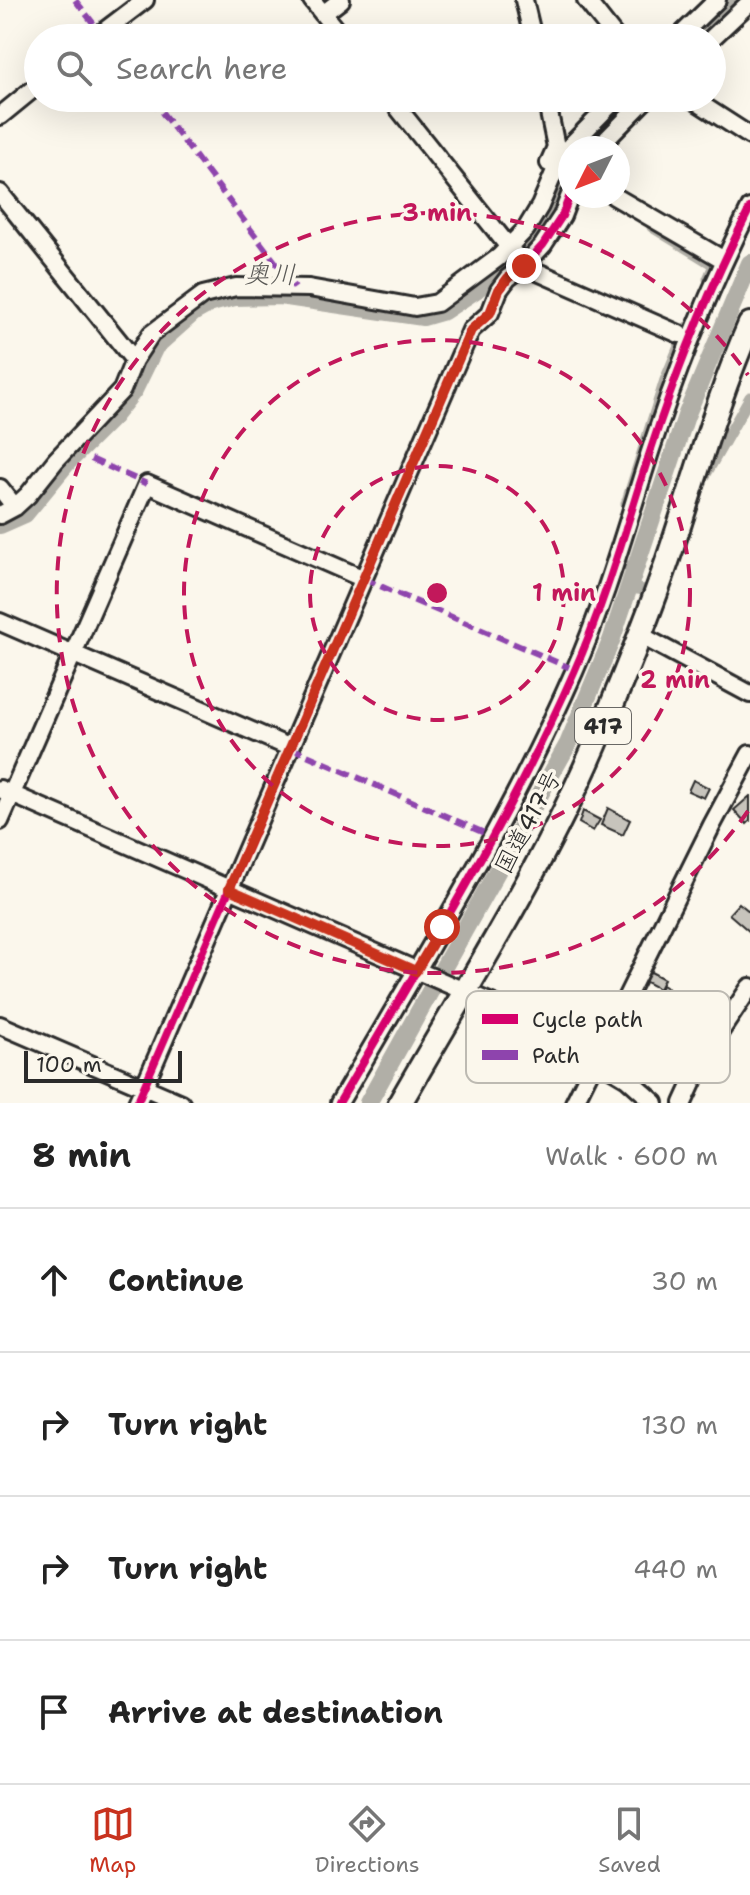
<!DOCTYPE html>
<html lang="en">
<head>
<meta charset="utf-8">
<style>
	body { margin:0; font-family:"Shantell Sans","Klee One",sans-serif; background:#f6f6f6; color:#222 }
	.compass { position:absolute; left:558px; top:136px; width:72px; height:72px; border-radius:50%; background:#fff; box-shadow:0 8px 32px #0002; rotate:228deg }
	.scale { position:absolute; left:24px; bottom:20px; width:158px; box-sizing:border-box; padding-left:8px; border:4px solid #2b2b2b; border-top:0; font-size:22px; line-height:28px; white-space:nowrap; color:#2b2b2b; -webkit-text-stroke:6px #fbf7ec; paint-order:stroke }
	.stop { position:absolute; width:24px; height:24px; margin:-18px; border:6px solid #c8321e; border-radius:50%; background:#fff }
	.stop.end { background:#c8321e; border-color:#fff; box-shadow:0 2px 8px #0008 }
	.list { margin:0; padding:0; list-style:none }
	h2 { display:flex; justify-content:space-between; align-items:center; height:104px; margin:0; padding:0 32px; font-size:34px }
	h2 small { font-size:26px; font-weight:400; color:#767676 }
	.list li { display:grid; grid-template-columns:52px 1fr auto; gap:24px; align-items:center; box-sizing:border-box; height:144px; padding:0 32px; border-top:2px solid #e0e0e0 }
	.list b { display:block; font-size:30px; white-space:nowrap }
	.list em { font-size:26px; font-style:normal; color:#767676 }
	.icon { flex:none; width:44px; height:44px; fill:none; stroke:currentColor; stroke-width:2; stroke-linecap:round; stroke-linejoin:round }
	.map { position:relative; flex:none; width:750px; height:1103px; overflow:hidden }
	.search { position:absolute; background:#fff; box-shadow:0 8px 32px #0002; left:24px; right:24px; top:24px; height:88px; display:flex; align-items:center; gap:20px; box-sizing:border-box; padding:0 28px; border-radius:44px; color:#767676; font-size:30px }
	.sheet { height:680px; background:#fff }
	nav { display:flex; justify-content:space-around; align-items:center; box-sizing:border-box; height:112px; border-top:2px solid #e0e0e0; background:#fff; font-size:22px; color:#767676 }
	nav a { display:grid; justify-items:center; gap:4px }
	nav .on { color:#c8321e }
	.map>svg:first-child { display:block }
	.lines { fill:none; stroke-linecap:round; stroke-linejoin:round }
	.canal { stroke:#b1afa7; stroke-width:11 }
	.river { stroke:#b1afa7; stroke-width:18 }
	.building { fill:#c7c4bc; stroke:#2b2b2b; stroke-width:2 }
	.minor-casing { stroke:#2b2b2b; stroke-width:22 }
	.highway-casing { stroke:#2b2b2b; stroke-width:28 }
	.minor { stroke:#fbf7ec; stroke-width:16 }
	.highway { stroke:#fbf7ec; stroke-width:22 }
	.quiet { stroke:#8e44ad; stroke-width:6; stroke-dasharray:12 6; stroke-linecap:butt }
	.cycleway-casing { stroke:#fbf7ec; stroke-width:13 }
	.cycleway { stroke:#d6006c; stroke-width:8 }
	.route { stroke:#c8321e; stroke-width:10 }
	.ring { fill:none; stroke:#c2185b; stroke-width:4; stroke-dasharray:14 10 }
	.labels { text-anchor:middle; stroke-width:7; stroke-linejoin:round; paint-order:stroke }
	.shield { fill:#fbf7ec; stroke:#696865; stroke-width:2 }
	.shield-label { font-size:22px; font-weight:bold; fill:#2b2b2b }
	.street-label { font-size:24px; fill:#2b2b2b; stroke:#fbf7ec }
	.water-label { font-size:26px; font-style:italic; fill:#5a5956; stroke:#fbf7ec }
	.key { fill:#fbf7ec; stroke:#bdbab2; stroke-width:2 }
	.key-label { font-size:22px; fill:#2b2b2b }
	.centre { fill:#c2185b; stroke:#fbf7ec; stroke-width:4 }
	.ring-label { font-size:24px; text-anchor:middle; font-weight:bold; fill:#c2185b; stroke:#fbf7ec; stroke-width:7; stroke-linejoin:round; paint-order:stroke }
</style>
</head>
<body>
<div class="map">
<svg width="750" height="1103" viewBox="0 0 750 1103">
	<rect width="100%" height="100%" fill="#fbf7ec"/>
	<filter id="ink" filterUnits="userSpaceOnUse"><feTurbulence type="fractalNoise" baseFrequency=".0125" numOctaves="2"/><feDisplacementMap in="SourceGraphic" scale="16" xChannelSelector="R" yChannelSelector="G"/><feConvolveMatrix kernelMatrix="1 2 1 2 8 2 1 2 1" color-interpolation-filters="sRGB"/></filter>
	<g filter="url(#ink)">
		<g class="lines">
			<!-- canal -->
			<path class="canal" d="M 652,227 L 714,265 L 708,279
				M 705,476 L 750,397
				M 626,504 L 665,380 L 687,327
				M 621,563 L 635,571
				M 630,588 L 645,590"/>
			<!-- river -->
			<path class="river" d="M 694,38 L 735,0
				M 583,148 L 594,133 L 629,98
				M 0,525 L 25,514 L 67,463 L 113,417 L 134,390 L 155,347 L 193,313 L 211,303 L 235,297 L 280,296 L 423,317 L 444,311 L 476,290 L 536,238 L 557,201 L 570,170
				M 368,1103 L 568,744 L 611,641 L 686,416 L 750,263"/>
		</g>
		<!-- building -->
		<path class="building" d="M 693,780 L 709,788 L 704,798 L 688,791 Z
			M 750,796 L 750,821 L 747,824 L 734,810 Z
			M 608,808 L 630,820 L 623,835 L 601,825 Z
			M 583,811 L 600,820 L 593,831 L 579,823 Z
			M 739,903 L 750,912 L 750,932 L 729,914 Z
			M 649,971 L 664,979 L 659,989 L 644,981 Z
			M 662,985 L 679,996 L 667,1014 L 653,1004 Z"/>
		<g class="lines">
			<defs>
				<path id="minor" d="M 312,0 L 342,38
					M 524,0 L 533,38
					M 586,0 L 616,38
					M 323,14 L 341,0
					M 95,38 L 145,0
					M 678,38 L 717,0
					M 712,38 L 750,2
					M 390,98 L 524,266 L 679,334
					M 546,98 L 556,147 L 549,163
					M 691,98 L 750,136
					M 0,116 L 38,85
					M 598,148 L 647,98
					M 0,193 L 134,360 L 122,390 L 56,460 L 28,495 L 15,507 L 0,515
					M 614,196 L 724,260
					M 134,360 L 151,334 L 203,295 L 236,287 L 309,288 L 415,307 L 437,303 L 499,257 L 526,229 L 540,206 L 562,154 L 617,98
					M 0,488 L 15,507
					M 0,622 L 291,748
					M 640,635 L 750,694
					M 0,789 L 528,1019 L 627,1078 L 655,1103
					M 0,821 L 147,484 L 364,579
					M 0,1025 L 181,1103
					M 137,1103 L 471,330 L 490,313 L 499,290 L 508,278 L 524,266 L 543,245 L 562,216 L 570,195
					M 339,1103 C 421,962 508,822 574,672 C 606,600 627,523 651,449 C 678,366 711,285 750,208
					M 574,1103 L 712,825 L 750,754
					M 683,1103 L 706,1053 L 750,987"/>
				<path id="highway" d="M 400,1103 C 471,979 550,856 604,724 C 627,669 649,615 668,559 C 695,480 716,401 750,324"/>
			</defs>
			<!-- minor casing -->
			<use href="#minor" class="minor-casing"/>
			<!-- highway casing -->
			<use href="#highway" class="highway-casing"/>
			<!-- minor -->
			<use href="#minor" class="minor"/>
			<!-- highway -->
			<use href="#highway" class="highway"/>
			<!-- quiet -->
			<path class="quiet" d="M 75,0 L 105,38
				M 151,98 L 295,288
				M 91,459 L 147,484
				M 364,579 L 575,670
				M 291,748 L 491,836"/>
			<defs>
				<path id="cycleway" d="M 137,1103 L 471,330 L 490,313 L 499,290 L 508,278 L 524,266 L 543,245 L 562,216 L 570,195
					M 339,1103 C 421,962 508,822 574,672 C 606,600 627,523 651,449 C 678,366 711,285 750,208"/>
			</defs>
			<!-- cycleway casing -->
			<use href="#cycleway" class="cycleway-casing"/>
			<!-- cycleway -->
			<use href="#cycleway" class="cycleway"/>
		</g>
	</g>
	<g class="lines" filter="url(#ink)">
		<!-- route -->
		<path class="route" d="M 442,927 L 416,971 L 229,889 L 471,330 L 490,313 L 499,290 L 508,278 L 524,266"/>
	</g>
	<!-- distance rings -->
	<g class="ring">
		<circle cx="437" cy="593" r="127"/>
		<circle cx="437" cy="593" r="253"/>
		<path d="M748 811A380 380 0 1 1 748 375"/>
	</g>
	<g class="labels">
		<!-- shield labels -->
		<rect class="shield" x="575" y="708" width="56" height="36" rx="6"/>
		<g class="shield-label">
			<text x="603" y="734">417</text>
		</g>
		<!-- street labels -->
		<g class="street-label">
			<text transform="translate(528 822) rotate(-62)" y="8">国道417号</text>
		</g>
		<!-- water labels -->
		<g class="water-label">
			<text transform="translate(270 274) rotate(1)" y="9">奥川</text>
		</g>
	</g>
	<!-- legend -->
	<rect x="466" y="991" width="264" height="92" rx="12" class="key"/>
	<rect x="482" y="1014" width="36" height="10" fill="#d6006c"/>
	<rect x="482" y="1050" width="36" height="10" fill="#8e44ad"/>
	<g class="key-label">
		<text x="532" y="1027">Cycle path</text>
		<text x="532" y="1063">Path</text>
	</g>
	<circle cx="437" cy="593" r="12" class="centre"/>
	<g class="ring-label">
		<text x="437" y="221">3 min</text>
		<text x="564" y="601">1 min</text>
		<text x="675" y="688">2 min</text>
	</g>
</svg>
<svg class="compass" viewBox="-18 -18 36 36"><path d="M0-13l5 13h-10z" fill="#e53935"/><path d="M0 13l5-13h-10z" fill="#767676"/></svg>
<div class="scale">100 m</div>
<div class="stop" style="left:442px;top:927px"></div>
<div class="stop end" style="left:524px;top:266px"></div>
<div class="search"><svg class="icon" aria-label="search" viewBox="0 0 24 24"><circle cx="10" cy="10" r="6"/><path d="M15 15l6 6"/></svg>Search here</div>
</div>
<section class="sheet">
<h2>8 min<small>Walk · 600 m</small></h2>
<ul class="list">
<li><svg class="icon" aria-label="ahead" viewBox="0 0 24 24"><path d="M12 20V5M6 11l6-6 6 6"/></svg><div><b>Continue</b></div><em>30 m</em></li>
<li><svg class="icon" aria-label="right" viewBox="0 0 24 24"><path d="M7 20v-9h11M14 6l5 5-5 5"/></svg><div><b>Turn right</b></div><em>130 m</em></li>
<li><svg class="icon" aria-label="right" viewBox="0 0 24 24"><path d="M7 20v-9h11M14 6l5 5-5 5"/></svg><div><b>Turn right</b></div><em>440 m</em></li>
<li><svg class="icon" aria-label="arrive" viewBox="0 0 24 24"><path d="M6 21V4h12l-3 4 3 4H6"/></svg><div><b>Arrive at destination</b></div></li>
</ul>
</section>
<nav>
<a class="on"><svg class="icon" aria-label="map" viewBox="0 0 24 24"><path d="M3 6l6-2 6 2 6-2v14l-6 2-6-2-6 2zM9 4v14M15 6v14"/></svg>Map</a>
<a><svg class="icon" aria-label="directions" viewBox="0 0 24 24"><path d="M12 3l9 9-9 9-9-9zM9 14v-3h6M13 9l2 2-2 2"/></svg>Directions</a>
<a><svg class="icon" aria-label="saved" viewBox="0 0 24 24"><path d="M7 4h10v16l-5-4-5 4z"/></svg>Saved</a>
</nav>
</body>
</html>
